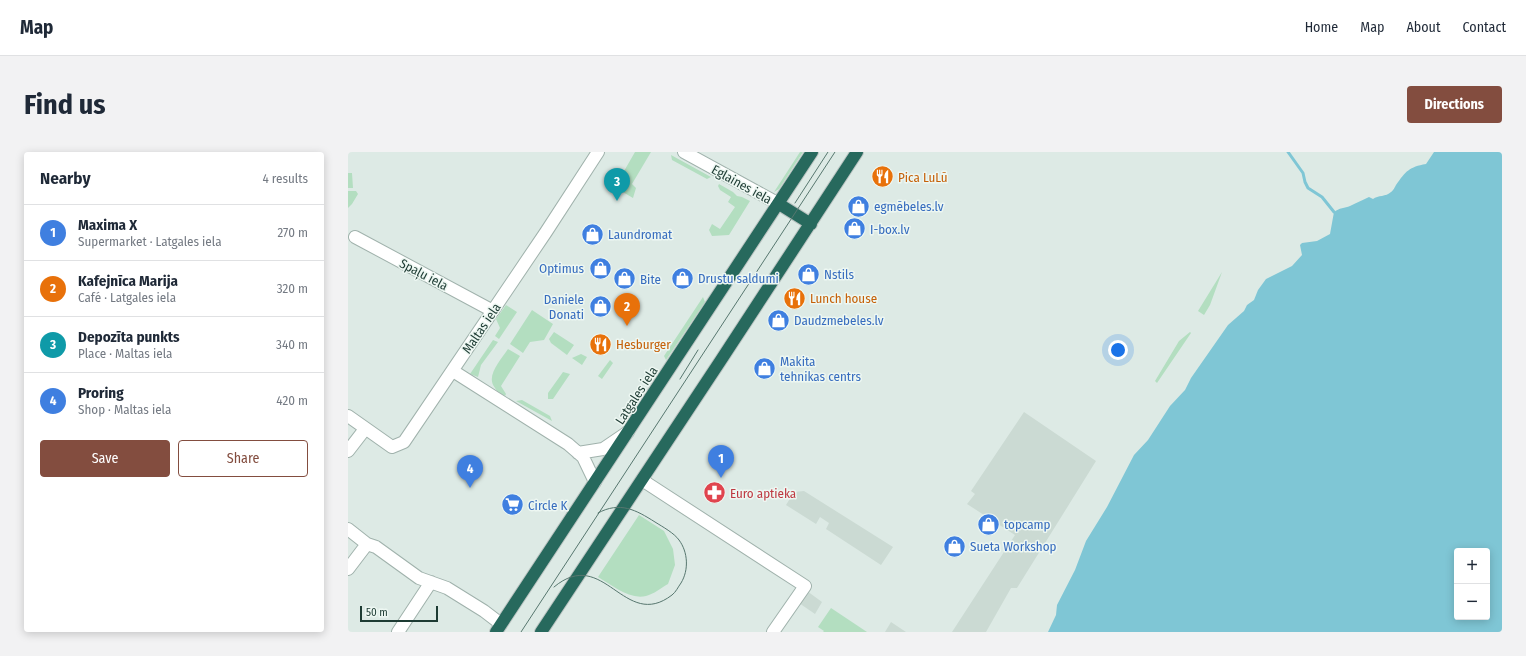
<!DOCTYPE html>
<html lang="en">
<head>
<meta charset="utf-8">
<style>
	body { margin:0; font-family:"Fira Sans Condensed",sans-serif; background:#f2f2f3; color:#1f2937 }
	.controls { position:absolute; right:12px; bottom:12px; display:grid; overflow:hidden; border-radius:4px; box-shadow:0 2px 10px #0003 }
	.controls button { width:36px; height:36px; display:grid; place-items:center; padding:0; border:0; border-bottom:1px solid #e0e1e3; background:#fff; color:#1f2937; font:20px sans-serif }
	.scale { position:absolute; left:12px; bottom:10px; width:78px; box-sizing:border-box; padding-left:4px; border:2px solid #1d3b33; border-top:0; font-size:11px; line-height:14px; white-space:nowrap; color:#1d3b33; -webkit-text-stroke:3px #edf7f2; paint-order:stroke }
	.you { position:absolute; left:770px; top:198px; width:14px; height:14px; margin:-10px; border:3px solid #fff; border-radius:50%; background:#1a73e8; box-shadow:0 0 0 6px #1a73e833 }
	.badge { display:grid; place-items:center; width:26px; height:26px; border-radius:50%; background:#834d3f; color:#fff; font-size:13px; font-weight:700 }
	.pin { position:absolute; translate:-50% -33px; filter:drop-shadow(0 1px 2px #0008) }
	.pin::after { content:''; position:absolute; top:21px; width:14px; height:12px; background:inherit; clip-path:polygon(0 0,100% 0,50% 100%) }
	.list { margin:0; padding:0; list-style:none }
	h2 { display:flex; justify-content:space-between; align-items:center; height:52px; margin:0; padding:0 16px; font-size:17px }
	h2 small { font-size:13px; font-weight:400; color:#747a83 }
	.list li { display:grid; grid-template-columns:26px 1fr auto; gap:12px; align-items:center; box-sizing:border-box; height:56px; padding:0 16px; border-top:1px solid #e0e1e3 }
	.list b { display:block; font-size:15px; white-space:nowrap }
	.list p { margin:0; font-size:13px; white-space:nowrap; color:#747a83 }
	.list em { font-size:13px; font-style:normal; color:#747a83 }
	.actions { display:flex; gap:8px; padding:12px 16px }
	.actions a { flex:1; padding:9px 0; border:1px solid #834d3f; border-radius:4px; text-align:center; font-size:14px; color:#834d3f }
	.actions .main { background:#834d3f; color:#fff }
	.map { position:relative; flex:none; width:1154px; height:480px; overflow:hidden; border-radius:4px }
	header { display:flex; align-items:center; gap:24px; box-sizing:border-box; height:56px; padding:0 20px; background:#fff; border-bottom:1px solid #e0e1e3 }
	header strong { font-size:19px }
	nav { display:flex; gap:22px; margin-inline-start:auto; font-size:14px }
	.intro { display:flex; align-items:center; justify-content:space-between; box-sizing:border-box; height:96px; padding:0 24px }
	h1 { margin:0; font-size:28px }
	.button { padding:10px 18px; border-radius:4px; background:#834d3f; color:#fff; font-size:14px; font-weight:700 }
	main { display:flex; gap:24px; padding:0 24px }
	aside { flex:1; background:#fff; border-radius:4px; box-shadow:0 2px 10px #0003 }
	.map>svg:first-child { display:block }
	.built { fill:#cbdad3 }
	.green { fill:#b3dec0 }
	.water { fill:#7fc6d5; fill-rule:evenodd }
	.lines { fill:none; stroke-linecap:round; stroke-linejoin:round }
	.stream { stroke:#7fc6d5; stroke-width:3 }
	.minor-casing { stroke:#a0b2ac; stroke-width:14 }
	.highway-casing { stroke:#bbc4c2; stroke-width:14 }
	.minor { stroke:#fff; stroke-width:12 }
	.highway { stroke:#27695d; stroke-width:12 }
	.tram { stroke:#57776f; stroke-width:1 }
	.labels { text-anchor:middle; stroke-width:3; stroke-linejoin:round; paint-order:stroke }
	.food-label { font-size:13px; fill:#c56008; stroke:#edf7f2; text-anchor:start }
	.street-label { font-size:13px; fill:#1d3b33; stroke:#edf7f2 }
	.shop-label { font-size:13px; fill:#366cbe; stroke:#edf7f2; text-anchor:start }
	.health-label { font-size:13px; fill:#be3a42; stroke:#edf7f2; text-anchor:start }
</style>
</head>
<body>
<header>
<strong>Map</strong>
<nav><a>Home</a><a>Map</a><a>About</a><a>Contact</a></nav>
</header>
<div class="intro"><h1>Find us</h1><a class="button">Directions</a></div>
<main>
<aside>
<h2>Nearby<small>4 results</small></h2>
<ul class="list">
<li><span class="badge" style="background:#3f7fe0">1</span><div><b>Maxima X</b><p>Supermarket · Latgales iela</p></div><em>270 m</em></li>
<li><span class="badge" style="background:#e8710a">2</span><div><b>Kafejnīca Marija</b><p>Café · Latgales iela</p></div><em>320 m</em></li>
<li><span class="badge" style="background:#0f9aa8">3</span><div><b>Depozīta punkts</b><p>Place · Maltas iela</p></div><em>340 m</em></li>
<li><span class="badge" style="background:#3f7fe0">4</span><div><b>Proring</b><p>Shop · Maltas iela</p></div><em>420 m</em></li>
</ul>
<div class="actions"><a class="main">Save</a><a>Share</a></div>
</aside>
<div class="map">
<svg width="1154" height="480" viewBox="0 0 1154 480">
	<rect width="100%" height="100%" fill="#ddeae5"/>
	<!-- built -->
	<path class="built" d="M 676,260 L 748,309 L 669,436 L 663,436 L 638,480 L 604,480 L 667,383 L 619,352 L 627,342 L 623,339 Z
		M 456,339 L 545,395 L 533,413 L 478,377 L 481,371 L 472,365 L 468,372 L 438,353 L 446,340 Z
		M 459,439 L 474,450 L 467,462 L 451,451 Z
		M 543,470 L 558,480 L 537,480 Z"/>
	<!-- green -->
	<path class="green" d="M 287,0 L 303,0 L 284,32 L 288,36 L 285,46 L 268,36 L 268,33 Z
		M 452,0 L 455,0 L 431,37 L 426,40 Z
		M 323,3 L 363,25 L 359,27 L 324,8 Z
		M 0,21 L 4,21 L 5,36 L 0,36 Z
		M 371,32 L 385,40 L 389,44 L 394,45 L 402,49 L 381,83 L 364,84 L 361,78 L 364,72 L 372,77 L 387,55 L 380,50 L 383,45 L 372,38 L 370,34 Z
		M 0,39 L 8,39 L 10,42 L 4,52 L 0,56 Z
		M 874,120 L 862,153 L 856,163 L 850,159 Z
		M 355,145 L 357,150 L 318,208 L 316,204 Z
		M 158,153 L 169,160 L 151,187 L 147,184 L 152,176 L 148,167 Z
		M 184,158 L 205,172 L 196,188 L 182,190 L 175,201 L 162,192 Z
		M 206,180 L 226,193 L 219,203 L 203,191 L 201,187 Z
		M 842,180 L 843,181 L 809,231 L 807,229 L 831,189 Z
		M 145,188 L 150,190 L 133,213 L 130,225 L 122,222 Z
		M 160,197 L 172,204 L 153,234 L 158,242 L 157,244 C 154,242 149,240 147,236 C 137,224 153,208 160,197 Z
		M 233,202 L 239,205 L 234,213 L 224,206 Z
		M 262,208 L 265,211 L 254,227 L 250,224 Z
		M 215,220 L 222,222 L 205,247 L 200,247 L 200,241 Z
		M 174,248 L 202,264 L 204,269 L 168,249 Z
		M 291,363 L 316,379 L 325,397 L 327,413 L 320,432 C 313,436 306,442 298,444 C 281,448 264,433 250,425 Z
		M 483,456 L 519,480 L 475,480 L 476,479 L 470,475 Z"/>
	<!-- water -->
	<path class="water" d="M 1086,0 L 1154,0 L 1154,480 L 700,480 L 708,463 L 709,453 L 727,418 L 738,389 L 759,355 L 786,303 L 800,288 L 822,254 L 837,238 L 843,226 L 880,173 L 896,159 L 899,153 L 906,148 L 910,138 L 918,127 L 944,114 L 954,103 L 952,93 L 954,91 L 969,89 L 982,82 L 986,60 C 991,56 997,56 1002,54 C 1008,51 1015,48 1021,45 L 1025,47 C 1030,43 1038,45 1043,40 C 1045,39 1047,35 1048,33 C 1058,19 1061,15 1078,12 ZM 1109,399 L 1139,399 L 1139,465 L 1109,465 Z"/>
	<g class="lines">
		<!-- stream -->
		<path class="stream" d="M 940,0 L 955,21 L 957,30 L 960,36 L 974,45 L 986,60"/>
		<defs>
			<path id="minor" d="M 336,0 L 431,52
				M 7,85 L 145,159
				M 105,219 L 220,292 L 235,305 L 247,330
				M 0,264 L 44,295 L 56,290 L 198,80 L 250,0
				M 0,299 L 17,277
				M 230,301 L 255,297 L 280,280
				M 294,328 L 457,434 L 425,480
				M 0,377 L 19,392 L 28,395 L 71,426 L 99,436 L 136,459 L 153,472
				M 0,417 L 19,392
				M 50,480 L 83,430"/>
			<path id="highway" d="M 431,52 L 463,72
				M 148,480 L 464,0
				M 193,480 L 373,208 L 509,0"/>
		</defs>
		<!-- minor casing -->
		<use href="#minor" class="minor-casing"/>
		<!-- highway casing -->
		<use href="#highway" class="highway-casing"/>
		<!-- minor -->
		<use href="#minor" class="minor"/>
		<!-- highway -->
		<use href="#highway" class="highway"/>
		<!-- tram -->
		<path class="tram" d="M 447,51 L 480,0
			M 332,227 L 350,198
			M 206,435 C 256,393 276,480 324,443 C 328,440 330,435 333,431 C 341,418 340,400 331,388 C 326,381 315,375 307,370 C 288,358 272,349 250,361
			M 173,480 L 487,0"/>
	</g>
	<!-- icons -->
	<defs>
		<symbol id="restaurant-disc" viewBox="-11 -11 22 22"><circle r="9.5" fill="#e8710a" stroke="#edf7f2"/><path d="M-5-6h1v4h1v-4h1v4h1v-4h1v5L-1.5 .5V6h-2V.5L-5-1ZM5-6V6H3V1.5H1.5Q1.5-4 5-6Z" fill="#fff"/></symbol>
		<symbol id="shop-disc" viewBox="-11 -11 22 22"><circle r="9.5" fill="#3f7fe0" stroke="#edf7f2"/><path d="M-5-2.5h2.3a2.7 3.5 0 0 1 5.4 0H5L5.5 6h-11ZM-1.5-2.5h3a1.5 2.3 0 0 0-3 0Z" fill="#fff"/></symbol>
		<symbol id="pharmacy-disc" viewBox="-11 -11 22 22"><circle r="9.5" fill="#e0444e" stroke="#edf7f2"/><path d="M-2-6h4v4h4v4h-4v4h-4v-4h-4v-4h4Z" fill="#fff"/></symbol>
		<symbol id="supermarket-disc" viewBox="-11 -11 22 22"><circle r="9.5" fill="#3f7fe0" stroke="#edf7f2"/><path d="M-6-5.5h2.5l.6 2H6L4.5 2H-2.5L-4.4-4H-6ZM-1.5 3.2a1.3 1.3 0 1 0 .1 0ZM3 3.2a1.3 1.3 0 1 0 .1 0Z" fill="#fff"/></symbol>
	</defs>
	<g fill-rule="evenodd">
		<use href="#restaurant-disc" x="522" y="12" width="25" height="25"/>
		<use href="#shop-disc" x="498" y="42" width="25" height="25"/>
		<use href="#shop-disc" x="494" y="64" width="25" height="25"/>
		<use href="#shop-disc" x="232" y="70" width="25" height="25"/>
		<use href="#shop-disc" x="240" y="104" width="25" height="25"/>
		<use href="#shop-disc" x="448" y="110" width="25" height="25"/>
		<use href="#shop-disc" x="322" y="114" width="25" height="25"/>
		<use href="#shop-disc" x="264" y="114" width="25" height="25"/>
		<use href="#restaurant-disc" x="434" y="134" width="25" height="25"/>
		<use href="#shop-disc" x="240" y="142" width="25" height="25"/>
		<use href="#shop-disc" x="418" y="156" width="25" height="25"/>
		<use href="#restaurant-disc" x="240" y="180" width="25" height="25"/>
		<use href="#shop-disc" x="404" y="204" width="25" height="25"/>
		<use href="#pharmacy-disc" x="354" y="328" width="25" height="25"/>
		<use href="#supermarket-disc" x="152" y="340" width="25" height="25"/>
		<use href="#shop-disc" x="628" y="360" width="25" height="25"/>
		<use href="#shop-disc" x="594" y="382" width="25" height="25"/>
	</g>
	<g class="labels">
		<!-- food labels -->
		<g class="food-label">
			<text x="550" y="30">Pica LuLū</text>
			<text x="462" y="151">Lunch house</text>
			<text x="268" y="197">Hesburger</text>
		</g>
		<!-- street labels -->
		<g class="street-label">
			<text transform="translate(394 32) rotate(29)" y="5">Eglaines iela</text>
			<text transform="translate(76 122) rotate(28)" y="5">Spaļu iela</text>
			<text transform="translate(133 176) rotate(-56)" y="5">Maltas iela</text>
			<text transform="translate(288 243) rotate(-57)" y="5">Latgales iela</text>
		</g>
		<!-- shop labels -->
		<g class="shop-label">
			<text x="526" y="59">egmēbeles.lv</text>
			<text x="522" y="82">I-box.lv</text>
			<text x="260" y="87">Laundromat</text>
			<text x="236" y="121" text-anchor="end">Optimus</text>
			<text x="476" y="127">Nstils</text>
			<text x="350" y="131">Drustu saldumi</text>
			<text x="292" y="132">Bite</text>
			<text x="236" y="152" text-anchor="end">Daniele<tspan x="236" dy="15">Donati</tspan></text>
			<text x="446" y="173">Daudzmebeles.lv</text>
			<text x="432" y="214">Makita<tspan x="432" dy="15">tehnikas centrs</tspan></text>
			<text x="180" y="358">Circle K</text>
			<text x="656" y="377">topcamp</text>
			<text x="622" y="399">Sueta Workshop</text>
		</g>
		<!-- health labels -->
		<g class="health-label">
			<text x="382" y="346">Euro aptieka</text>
		</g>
	</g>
</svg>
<div class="controls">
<button>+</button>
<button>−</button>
</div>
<div class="scale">50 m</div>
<div class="you"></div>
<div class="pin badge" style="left:373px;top:326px;background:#3f7fe0">1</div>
<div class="pin badge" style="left:279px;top:174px;background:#e8710a">2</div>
<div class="pin badge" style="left:269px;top:49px;background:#0f9aa8">3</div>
<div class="pin badge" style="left:122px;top:336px;background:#3f7fe0">4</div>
</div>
</main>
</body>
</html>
